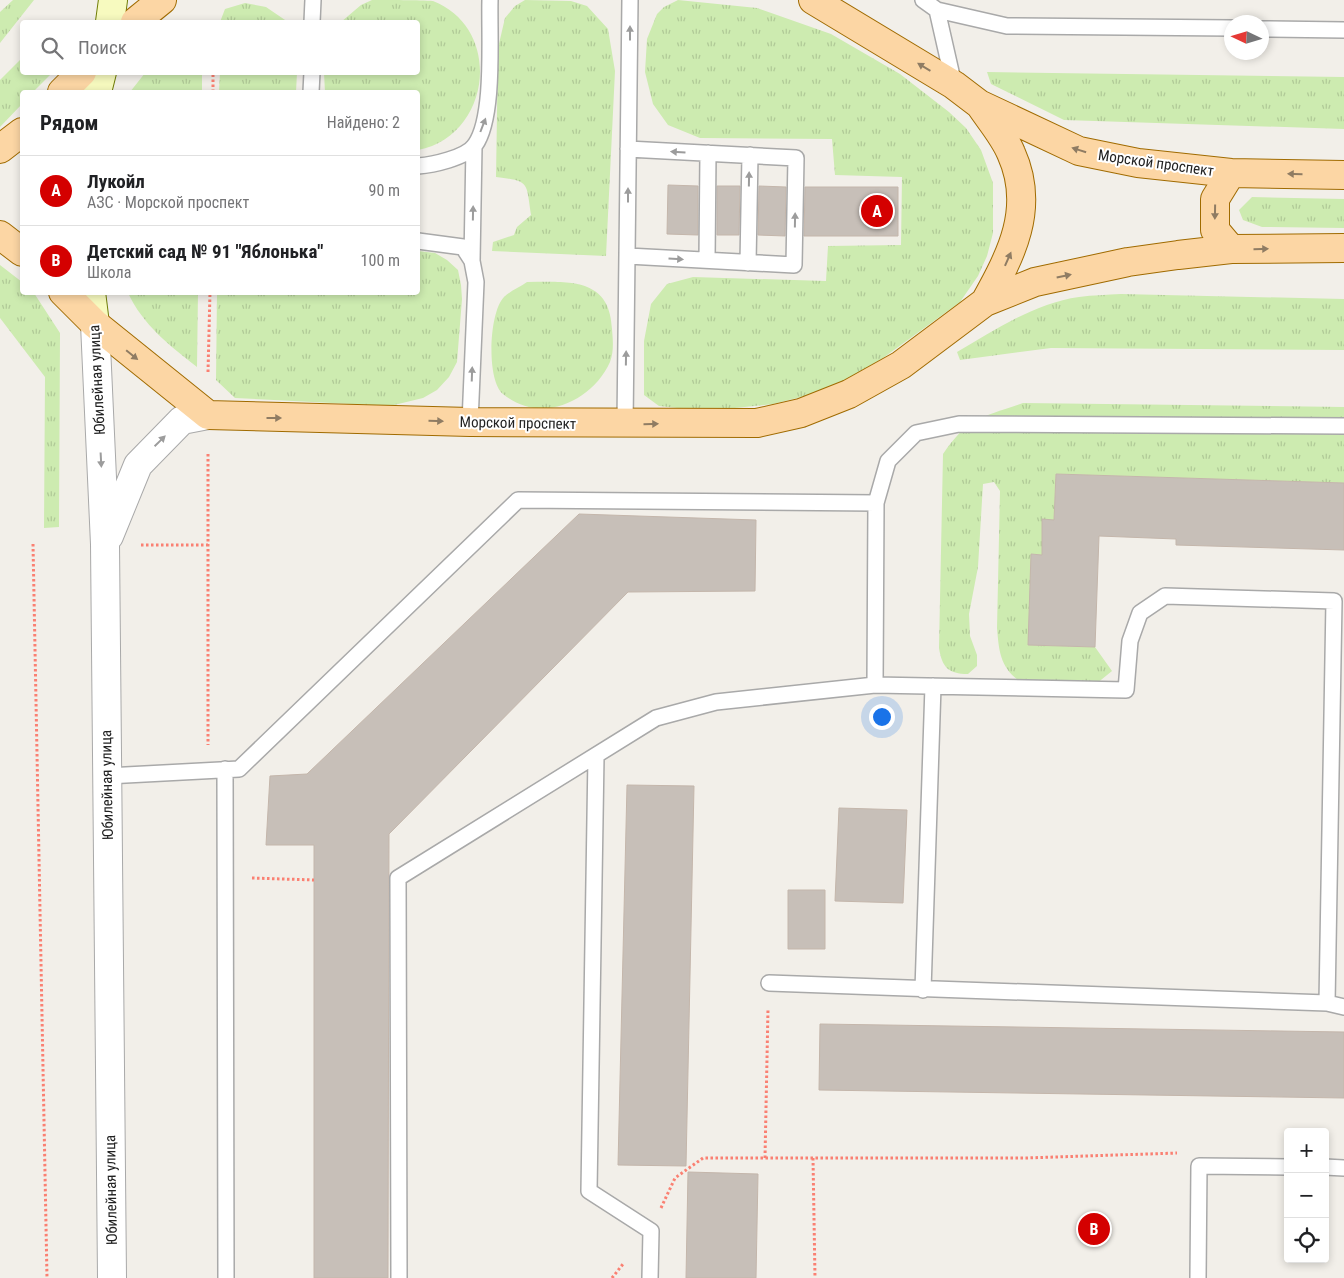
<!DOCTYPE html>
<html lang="ru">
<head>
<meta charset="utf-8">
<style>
	body { margin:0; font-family:"Roboto Condensed",sans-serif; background:#f2f2f2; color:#202124 }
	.controls { position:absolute; right:15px; bottom:15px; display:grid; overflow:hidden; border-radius:5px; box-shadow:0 2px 8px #0003 }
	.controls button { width:45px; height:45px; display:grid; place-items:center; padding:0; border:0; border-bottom:1px solid #e0e0e0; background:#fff; color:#202124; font:25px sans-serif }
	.compass { position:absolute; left:1224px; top:15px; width:45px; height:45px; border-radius:50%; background:#fff; box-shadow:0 2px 8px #0003; rotate:274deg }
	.you { position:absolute; left:881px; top:716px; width:18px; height:18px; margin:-12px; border:4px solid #fff; border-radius:50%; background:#1a73e8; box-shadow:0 0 0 8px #1a73e833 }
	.badge { display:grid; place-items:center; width:32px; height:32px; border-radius:50%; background:#d40000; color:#fff; font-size:16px; font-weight:700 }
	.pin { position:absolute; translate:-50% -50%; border:2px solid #fff; box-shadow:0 1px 5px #0006 }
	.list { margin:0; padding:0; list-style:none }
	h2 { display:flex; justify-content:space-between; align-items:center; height:65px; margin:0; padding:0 20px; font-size:21px }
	h2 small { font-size:16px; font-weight:400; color:#757577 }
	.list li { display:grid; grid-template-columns:32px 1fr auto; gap:15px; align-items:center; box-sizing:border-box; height:70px; padding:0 20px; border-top:1px solid #e0e0e0 }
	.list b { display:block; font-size:19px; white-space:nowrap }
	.list p { margin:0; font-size:16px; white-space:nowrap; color:#757577 }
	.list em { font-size:16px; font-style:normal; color:#757577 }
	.icon { flex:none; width:28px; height:28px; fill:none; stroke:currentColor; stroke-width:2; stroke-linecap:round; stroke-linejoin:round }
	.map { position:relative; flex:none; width:1344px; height:1278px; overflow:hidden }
	.search { position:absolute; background:#fff; box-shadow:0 2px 8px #0003; left:20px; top:20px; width:400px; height:55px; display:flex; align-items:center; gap:12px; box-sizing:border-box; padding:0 18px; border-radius:5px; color:#757577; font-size:19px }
	.panel { position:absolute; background:#fff; box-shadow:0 2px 8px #0003; left:20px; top:90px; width:400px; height:205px; border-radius:5px }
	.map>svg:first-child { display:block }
	.grass { fill:url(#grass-tufts) }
	.building { fill:#c7bfb8; stroke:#c4b6ab }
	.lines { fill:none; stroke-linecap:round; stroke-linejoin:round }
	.service-casing { stroke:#a9a9a9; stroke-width:18 }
	.minor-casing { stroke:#a9a9a9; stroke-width:30 }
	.secondary-casing { stroke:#707d05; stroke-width:30 }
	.primary-casing { stroke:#a06b00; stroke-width:30 }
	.path { stroke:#fa8072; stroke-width:3; stroke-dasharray:2.5 2.5; stroke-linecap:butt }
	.service { stroke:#fff; stroke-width:15 }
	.minor { stroke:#fff; stroke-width:28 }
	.secondary { stroke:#f7fabf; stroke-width:28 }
	.primary { stroke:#fcd6a4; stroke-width:28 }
	.oneway { fill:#9c9c9c }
	.oneway2 { fill:#8f7c63 }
	.labels { text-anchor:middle; stroke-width:4; stroke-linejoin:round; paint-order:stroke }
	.street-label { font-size:15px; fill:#222; stroke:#fff }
</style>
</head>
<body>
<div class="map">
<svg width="1344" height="1278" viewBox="0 0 1344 1278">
	<defs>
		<pattern id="grass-tufts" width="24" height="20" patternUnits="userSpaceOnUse" patternTransform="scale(1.25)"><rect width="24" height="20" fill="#cdebb0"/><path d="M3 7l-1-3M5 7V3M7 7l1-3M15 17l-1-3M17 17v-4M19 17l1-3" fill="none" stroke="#b0c997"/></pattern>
	</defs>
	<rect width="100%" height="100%" fill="#f2efe9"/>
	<!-- grass -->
	<path class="grass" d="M 13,0 L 34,0 L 0,43 L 0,12 Z
		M 372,0 C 388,0 420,0 433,1 C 504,29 491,136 418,150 L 418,92 L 325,92 L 324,73 L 418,72 L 418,22 L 341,22 L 361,5 Z
		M 525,0 L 571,1 L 587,6 L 608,29 L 615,71 L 606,256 L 492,251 L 493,242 L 514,235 L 517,227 L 531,215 C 526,182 530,181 496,177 L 498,48 L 505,18 L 515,6 Z
		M 678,0 L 757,8 L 831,34 L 900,74 L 949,112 L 966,128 L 981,150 L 993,183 L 993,233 L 987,256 L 978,276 L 960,302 L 883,358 L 829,390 L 773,404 L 705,411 L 659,406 L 644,395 L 644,341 L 651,304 L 667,284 L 693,277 L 826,281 L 828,246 L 901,245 L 902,177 L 835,175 L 832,139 L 700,138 L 668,125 L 653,104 L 645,72 L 647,39 L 657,14 L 664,7 Z
		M 245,3 L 266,7 L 288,22 L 220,22 L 225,9 Z
		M 22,58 L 22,72 L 52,73 L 33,92 L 22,92 L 22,104 L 0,127 L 0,80 Z
		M 220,72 L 297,73 L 296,92 L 219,92 Z
		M 987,72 L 1344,77 L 1344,129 L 1064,120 L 991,84 Z
		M 145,73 L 202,73 L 202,92 L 130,92 Z
		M 1252,197 L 1344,199 L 1344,228 L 1262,227 L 1243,220 L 1239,210 Z
		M 418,251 L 435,253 L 447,260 L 458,270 L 461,285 L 462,299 L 457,362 L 449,377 L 437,390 L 423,398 L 390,406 L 235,398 L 216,380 L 217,293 L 418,292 Z
		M 0,265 L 22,282 L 22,292 L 34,293 L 60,333 L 59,527 L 44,528 L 45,377 L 0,318 Z
		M 527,282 C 566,282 610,276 612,329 C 613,341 614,351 610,362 C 592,402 540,425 503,394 C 486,380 489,312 504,297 C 510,291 520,287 527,282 Z
		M 128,293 L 198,293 L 197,367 C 170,346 143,325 128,293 Z
		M 1121,294 L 1344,299 L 1344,350 L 1051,348 L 960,360 L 957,352 C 995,330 1035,303 1079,297 C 1093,295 1107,295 1121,294 Z
		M 1023,403 L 1344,407 L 1344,483 L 1056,474 L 1054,520 L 1043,520 L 1042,555 L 1032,554 L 1029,645 L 1095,647 L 1112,671 L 1096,684 L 1021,682 C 1000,668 999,651 997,628 L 1000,491 L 994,482 L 983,484 L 978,567 L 969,614 L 970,636 L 977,655 L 977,666 L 968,674 C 948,674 942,667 939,648 L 943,454 C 968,417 983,417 1023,403 Z"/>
	<!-- building -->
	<path class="building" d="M 668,185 L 698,186 L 698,235 L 667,234 Z
		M 717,186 L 740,186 L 739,235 L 717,235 Z
		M 759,186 L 786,187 L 785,236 L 758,235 Z
		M 805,187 L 898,187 L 898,236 L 804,236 Z
		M 1056,474 L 1344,483 L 1344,550 L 1176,545 L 1176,539 L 1099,536 L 1095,647 L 1028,645 L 1031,554 L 1042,555 L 1042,519 L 1054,520 Z
		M 579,514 L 756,520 L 755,591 L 628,592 L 389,834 L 388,1278 L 314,1278 L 314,845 L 266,845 L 270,776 L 307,774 Z
		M 627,785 L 694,786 L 686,1166 L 618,1165 Z
		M 839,808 L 907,810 L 903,903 L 835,901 Z
		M 788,890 L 825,890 L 825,949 L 788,949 Z
		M 820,1024 L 1344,1032 L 1344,1098 L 819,1090 Z
		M 688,1172 L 758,1174 L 756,1278 L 686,1278 Z"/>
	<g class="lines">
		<defs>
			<path id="service" d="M 923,0 L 937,10
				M 312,22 L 313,0
				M 1262,29 L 1344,30
				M 954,85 L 937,10 L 1007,26 L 1232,28
				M 311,92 L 312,72
				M 418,166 C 432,165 466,158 475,145 C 495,117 489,36 490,0
				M 418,241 L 463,247 L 472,261 L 476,282 L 470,422
				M 628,256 L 794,265 L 796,158 L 628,149
				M 707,260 L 708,153
				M 472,261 L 474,146
				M 748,263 L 750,155
				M 625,424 L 630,0
				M 875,685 L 876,503 L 888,461 L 916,433 L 959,424 L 1344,426
				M 596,756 L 589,1191 L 651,1231 L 650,1278
				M 225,769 L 226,1278
				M 107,776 L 239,769 L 518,500 L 876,503
				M 923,990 L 933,686
				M 1327,1003 L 1344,1007
				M 1325,1167 L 1344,1168
				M 399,1278 L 398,878 L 656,718 L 716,702 L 875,685 L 1126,690 L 1130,641 L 1140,613 L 1165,596 L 1334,601 L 1327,1003 L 769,983
				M 1198,1278 L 1199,1166 L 1288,1167"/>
			<path id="minor" d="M 95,324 L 105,544 L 112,1278
				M 109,536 L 138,465 L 182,420 L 208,415"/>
			<path id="secondary" d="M 110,22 L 113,0
				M 97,92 L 102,72
				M 91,292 L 95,324"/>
			<path id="primary" d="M 813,0 L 954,85 L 979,104 L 1079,151 L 1138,163 L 1231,173 L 1344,175
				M 135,22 L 162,0
				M 62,92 L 82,72
				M 980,105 C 990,120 1004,136 1011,153 C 1036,208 1011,255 985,302
				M 0,149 L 22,132
				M 1231,173 L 1215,199 L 1215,230 L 1231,249
				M 0,235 L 22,252
				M 63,292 L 95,324 L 208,415 L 470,422 L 757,423 L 801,413 L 849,394 L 901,365 L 985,302 L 1035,282 L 1128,262 L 1178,255 L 1231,249 L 1344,248"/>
		</defs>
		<!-- service casing -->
		<use href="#service" class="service-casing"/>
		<!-- minor casing -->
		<use href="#minor" class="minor-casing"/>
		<!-- secondary casing -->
		<use href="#secondary" class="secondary-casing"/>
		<!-- primary casing -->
		<use href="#primary" class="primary-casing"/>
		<!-- path -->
		<path class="path" d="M 213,92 L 213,72
			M 208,372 L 210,292
			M 208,454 L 208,745
			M 33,544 L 47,1278
			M 141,545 L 208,545
			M 252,878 L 314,880
			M 765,1158 L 768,1009
			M 813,1158 L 815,1278
			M 661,1208 L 675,1178 L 703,1158 L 1026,1158 L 1177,1153
			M 612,1278 L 623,1264"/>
		<!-- service -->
		<use href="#service" class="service"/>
		<!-- minor -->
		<use href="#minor" class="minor"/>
		<!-- secondary -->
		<use href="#secondary" class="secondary"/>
		<!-- primary -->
		<use href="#primary" class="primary"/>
	</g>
	<!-- one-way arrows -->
	<defs><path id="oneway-solid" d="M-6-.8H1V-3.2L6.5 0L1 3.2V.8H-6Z" transform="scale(1.25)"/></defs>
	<g class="oneway">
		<use href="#oneway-solid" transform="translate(630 33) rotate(-90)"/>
		<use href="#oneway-solid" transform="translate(483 125) rotate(-69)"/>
		<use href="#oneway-solid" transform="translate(678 152) rotate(-177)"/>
		<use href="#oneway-solid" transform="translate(749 179) rotate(-89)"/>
		<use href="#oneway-solid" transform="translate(628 195) rotate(-90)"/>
		<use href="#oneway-solid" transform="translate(473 213) rotate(-89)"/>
		<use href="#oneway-solid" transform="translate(795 220) rotate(-89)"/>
		<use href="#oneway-solid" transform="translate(676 259) rotate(3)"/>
		<use href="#oneway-solid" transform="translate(626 358) rotate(-89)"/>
		<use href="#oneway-solid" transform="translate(472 374) rotate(-88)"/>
		<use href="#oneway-solid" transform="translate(160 441) rotate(-44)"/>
		<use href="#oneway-solid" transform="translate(101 460) rotate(87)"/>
	</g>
	<g class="oneway2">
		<use href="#oneway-solid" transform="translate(924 67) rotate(-149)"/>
		<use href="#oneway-solid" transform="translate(1079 150) rotate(-162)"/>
		<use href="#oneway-solid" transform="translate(1295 174) rotate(-179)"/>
		<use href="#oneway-solid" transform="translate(1215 212) rotate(91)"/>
		<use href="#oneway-solid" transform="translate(1261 249) rotate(-1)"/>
		<use href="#oneway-solid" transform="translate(1008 259) rotate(-66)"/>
		<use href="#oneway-solid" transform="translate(1064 276) rotate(-12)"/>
		<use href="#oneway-solid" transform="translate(132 355) rotate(39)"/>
		<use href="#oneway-solid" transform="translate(274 418)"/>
		<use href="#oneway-solid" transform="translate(436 421) rotate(2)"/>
		<use href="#oneway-solid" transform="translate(651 424) rotate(-1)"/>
	</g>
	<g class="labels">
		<!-- street labels -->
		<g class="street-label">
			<text transform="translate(1156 163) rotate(8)" y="5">Морской проспект</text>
			<text transform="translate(97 380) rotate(-93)" y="5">Юбилейная улица</text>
			<text transform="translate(518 423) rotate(1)" y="5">Морской проспект</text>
			<text transform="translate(107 785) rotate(-91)" y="5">Юбилейная улица</text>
			<text transform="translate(111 1190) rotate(-91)" y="5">Юбилейная улица</text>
		</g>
	</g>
</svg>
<div class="controls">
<button>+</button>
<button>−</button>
<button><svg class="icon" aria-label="locate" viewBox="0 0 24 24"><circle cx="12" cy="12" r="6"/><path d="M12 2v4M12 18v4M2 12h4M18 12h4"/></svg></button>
</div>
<svg class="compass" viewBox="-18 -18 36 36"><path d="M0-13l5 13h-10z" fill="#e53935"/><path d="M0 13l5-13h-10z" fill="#757577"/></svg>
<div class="you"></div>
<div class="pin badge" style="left:877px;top:211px">A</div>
<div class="pin badge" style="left:1094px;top:1229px">B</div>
<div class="search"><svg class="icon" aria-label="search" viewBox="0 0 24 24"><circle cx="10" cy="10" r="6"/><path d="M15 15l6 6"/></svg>Поиск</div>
<section class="panel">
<h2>Рядом<small>Найдено: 2</small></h2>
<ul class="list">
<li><span class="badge">A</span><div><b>Лукойл</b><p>АЗС · Морской проспект</p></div><em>90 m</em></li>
<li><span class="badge">B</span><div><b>Детский сад № 91 &quot;Яблонька&quot;</b><p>Школа</p></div><em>100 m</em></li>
</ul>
</section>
</div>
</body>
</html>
